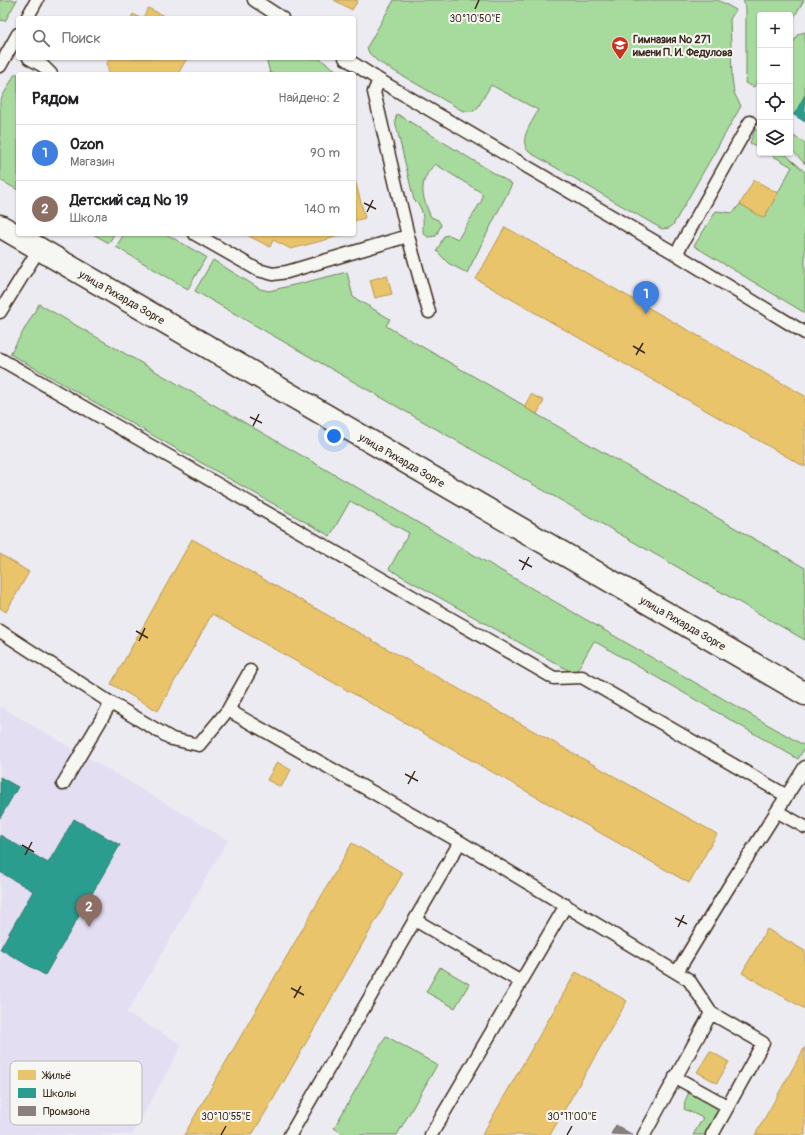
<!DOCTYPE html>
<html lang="ru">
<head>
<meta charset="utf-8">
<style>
	body { margin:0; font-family:Pangolin,sans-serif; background:#f2f2f2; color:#202124 }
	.controls { position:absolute; right:12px; top:12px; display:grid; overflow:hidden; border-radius:4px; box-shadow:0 1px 3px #0004 }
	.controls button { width:36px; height:36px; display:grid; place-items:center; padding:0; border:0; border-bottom:1px solid #e0e0e0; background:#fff; color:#202124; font:20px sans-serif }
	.you { position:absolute; left:334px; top:436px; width:14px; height:14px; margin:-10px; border:3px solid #fff; border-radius:50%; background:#1a73e8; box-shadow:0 0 0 6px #1a73e833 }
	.badge { display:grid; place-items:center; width:26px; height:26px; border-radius:50%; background:#db2777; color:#fff; font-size:13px; font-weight:700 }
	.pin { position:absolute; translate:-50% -33px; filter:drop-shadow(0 1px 2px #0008) }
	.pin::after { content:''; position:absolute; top:21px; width:14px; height:12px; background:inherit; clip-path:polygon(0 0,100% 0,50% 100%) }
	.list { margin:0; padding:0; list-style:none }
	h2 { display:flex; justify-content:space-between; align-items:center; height:52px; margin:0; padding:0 16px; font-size:17px }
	h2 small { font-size:13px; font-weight:400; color:#757577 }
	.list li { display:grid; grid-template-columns:26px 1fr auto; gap:12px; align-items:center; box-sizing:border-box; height:56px; padding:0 16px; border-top:1px solid #e0e0e0 }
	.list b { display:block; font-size:15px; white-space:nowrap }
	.list p { margin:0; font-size:13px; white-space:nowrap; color:#757577 }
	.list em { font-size:13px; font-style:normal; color:#757577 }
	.icon { flex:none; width:22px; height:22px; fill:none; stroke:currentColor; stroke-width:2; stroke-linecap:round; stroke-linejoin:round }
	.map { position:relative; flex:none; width:805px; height:1135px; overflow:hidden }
	.search { position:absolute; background:#fff; box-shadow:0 1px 3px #0004; left:16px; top:16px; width:340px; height:44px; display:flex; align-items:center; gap:10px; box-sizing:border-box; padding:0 14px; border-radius:4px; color:#757577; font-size:15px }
	.panel { position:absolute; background:#fff; box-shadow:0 1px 3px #0004; left:16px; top:72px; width:340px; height:164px; border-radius:4px }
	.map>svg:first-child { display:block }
	.built { fill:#e3def2 }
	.green { fill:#a7db9d; stroke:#71825e }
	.homes { fill:#e9c46a; stroke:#b59653 }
	.schools { fill:#2a9d8f; stroke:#2f7a6d }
	.industry { fill:#8a817c; stroke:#726760 }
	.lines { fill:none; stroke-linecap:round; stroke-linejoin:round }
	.lane-casing { stroke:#3b2a1e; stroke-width:15 }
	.street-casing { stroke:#3b2a1e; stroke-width:25 }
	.lane { stroke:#f6f6f2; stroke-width:12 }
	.street { stroke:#f6f6f2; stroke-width:22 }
	.ticks { fill:none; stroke:#3b2a1e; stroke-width:1.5 }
	.labels { text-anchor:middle; stroke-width:4; stroke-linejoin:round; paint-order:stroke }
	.poi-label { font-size:11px; font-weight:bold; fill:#3b2a1e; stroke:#f6f6f2; text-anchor:start }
	.street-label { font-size:11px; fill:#3b2a1e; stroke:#f6f6f2 }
	.key { fill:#f6f6f2; stroke:#beb9b2; stroke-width:1 }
	.key-label { font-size:11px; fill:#3b2a1e }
	.ticks-label { font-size:10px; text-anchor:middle; fill:#3b2a1e; stroke:#f6f6f2; stroke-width:4; stroke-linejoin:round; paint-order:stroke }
</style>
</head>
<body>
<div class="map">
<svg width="805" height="1135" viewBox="0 0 805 1135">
	<rect width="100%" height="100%" fill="#edebf2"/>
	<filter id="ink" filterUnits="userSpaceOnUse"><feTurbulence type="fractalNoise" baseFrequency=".025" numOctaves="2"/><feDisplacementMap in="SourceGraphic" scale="8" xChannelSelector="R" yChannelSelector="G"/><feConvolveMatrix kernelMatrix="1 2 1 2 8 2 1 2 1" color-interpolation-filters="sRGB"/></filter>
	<g filter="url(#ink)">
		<!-- built -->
		<path class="built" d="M 0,706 L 228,840 L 127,1013 L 182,1045 L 132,1135 L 0,1135 Z"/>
		<!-- green -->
		<path class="green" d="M 0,0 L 17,0 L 5,21 L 0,20 Z
			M 394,0 L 718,0 L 736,10 L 730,19 L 732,77 L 734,93 L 741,106 L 673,225 L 669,228 L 662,229 L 529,152 C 517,139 533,122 538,110 L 491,85 L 478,107 L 474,111 L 463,111 L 377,61 L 369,53 L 367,47 Z
			M 743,0 L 804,0 L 790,24 L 790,15 L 760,15 L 760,76 L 754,87 L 745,83 L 746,73 L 746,8 Z
			M 805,32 L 805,95 L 794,115 L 790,113 L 790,49 L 798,34 Z
			M 266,58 L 318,58 L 342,74 L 273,74 L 270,73 Z
			M 15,74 L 18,74 L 18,190 L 0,180 L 0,101 Z
			M 397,114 L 512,184 L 467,273 L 448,263 L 437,251 L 444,236 L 449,235 L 458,239 L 482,200 L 482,193 L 435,164 C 418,182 421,195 431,217 L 438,220 L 441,225 L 436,236 L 428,237 L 423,233 C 423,220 425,209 414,200 L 395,121 Z
			M 755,129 L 760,133 L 760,148 L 750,143 Z
			M 790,134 L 805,143 L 805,164 L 790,148 Z
			M 768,153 L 784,153 L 805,172 L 805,313 L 694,246 L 716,211 L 733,213 L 740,204 L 764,218 L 792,167 Z
			M 93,234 L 114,234 L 109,243 Z
			M 124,234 L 166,234 L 206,257 L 188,289 L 116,247 Z
			M 213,260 L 260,289 L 269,291 L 347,272 L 353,297 L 390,319 L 386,326 L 525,406 L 524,407 L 805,568 L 805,640 L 195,291 Z
			M 39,304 L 805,746 L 805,747 L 798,759 L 594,641 L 575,674 L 389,569 L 409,533 L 350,501 L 330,536 L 10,354 Z
			M 440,967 L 469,984 L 455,1008 L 426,992 Z
			M 386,1036 L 437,1065 L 397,1135 L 345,1135 L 334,1128 Z
			M 690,1090 L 721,1108 L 706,1135 L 693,1135 L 703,1118 L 684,1109 L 685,1101 Z"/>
		<!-- homes -->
		<path class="homes" d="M 334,0 L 358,0 L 352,10 Z
			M 148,8 L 168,18 L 143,18 Z
			M 133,14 L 140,18 L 131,18 Z
			M 110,58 L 187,58 L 178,74 L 109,74 L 107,63 Z
			M 354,176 L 365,218 L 354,221 Z
			M 754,180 L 778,193 L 764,218 L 740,204 Z
			M 505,227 L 805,396 L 805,467 L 476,279 Z
			M 245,234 L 347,234 L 291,249 L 273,240 L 270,247 Z
			M 387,275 L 392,294 L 375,298 L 370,280 Z
			M 531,394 L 544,401 L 537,414 L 524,407 Z
			M 192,539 L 717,834 L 689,883 L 212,614 L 158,711 L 111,684 Z
			M 0,554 L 29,572 L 6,612 L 0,608 Z
			M 277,762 L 291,770 L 281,787 L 267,780 Z
			M 352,843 L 403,873 L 287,1076 L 252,1135 L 184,1135 Z
			M 767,929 L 805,951 L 805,1009 L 742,973 Z
			M 576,972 L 627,1001 L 550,1135 L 482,1135 Z
			M 805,1047 L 805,1135 L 755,1135 Z
			M 710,1051 L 729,1062 L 717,1083 L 697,1072 Z"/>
		<!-- schools -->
		<path class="schools" d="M 805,95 L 805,122 L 794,115 Z
			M 0,777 L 18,787 L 0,818 Z
			M 74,819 L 120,845 L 45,975 L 0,949 L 33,891 L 0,872 L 0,835 L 48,863 Z"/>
		<!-- industry -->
		<path class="industry" d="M 616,1125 L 633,1135 L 611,1134 Z"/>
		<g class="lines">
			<defs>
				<path id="lane" d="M 254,0 L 282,18
					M 27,18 L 37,0
					M 29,58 L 43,66 L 51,74
					M 345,58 L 379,80 L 676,254 L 805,333
					M 0,66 L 18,34
					M 379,80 L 374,92 L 408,236 L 429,312
					M 195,234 L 258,270 L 273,274 L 287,272 L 408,236
					M 676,254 L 750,122
					M 0,312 L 39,249
					M 0,359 L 554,678 L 582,677 L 787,796
					M 0,631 L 111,703 L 172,739 L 199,745 L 228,710 L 460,842 L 689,980 L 711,1013 L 763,1043 L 712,1135
					M 228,710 L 250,671
					M 63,784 L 111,703
					M 778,812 L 805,827
					M 415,920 L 521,982
					M 677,972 L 728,888 L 805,767
					M 675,1077 L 727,1106
					M 290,1135 L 460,842
					M 431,1135 L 566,905
					M 644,1135 L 711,1013"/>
				<path id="street" d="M 0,226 L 805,694"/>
			</defs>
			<!-- lane casing -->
			<use href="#lane" class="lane-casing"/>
			<!-- street casing -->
			<use href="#street" class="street-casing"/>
			<!-- lane -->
			<use href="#lane" class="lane"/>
			<!-- street -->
			<use href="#street" class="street"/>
		</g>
	</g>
	<!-- ticks -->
	<path class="ticks" d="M 475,9 L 479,0M 364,203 L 376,209M 367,212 L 373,200M 633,346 L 645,353M 636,355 L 643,343M 250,417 L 262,423M 253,426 L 259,414M 519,560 L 532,567M 522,570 L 529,557M 136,631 L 148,638M 139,641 L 145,628M 405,774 L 418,781M 408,784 L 415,771M 22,845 L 34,852M 25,855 L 32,842M 675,918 L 687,924M 678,927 L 684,915M 291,988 L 304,995M 294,998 L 301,986M 221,1135 L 226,1126M 567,1135 L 572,1126"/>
	<!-- icons -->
	<defs>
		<symbol id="school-pin" viewBox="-11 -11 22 30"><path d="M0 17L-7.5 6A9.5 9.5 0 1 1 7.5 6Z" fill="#c8321e" stroke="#f6f6f2"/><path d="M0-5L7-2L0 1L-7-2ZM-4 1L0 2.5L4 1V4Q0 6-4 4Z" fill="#fff"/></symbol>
	</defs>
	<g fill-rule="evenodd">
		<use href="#school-pin" x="610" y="35" width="20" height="27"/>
	</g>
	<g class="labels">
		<!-- poi labels -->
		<g class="poi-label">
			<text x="633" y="43">Гимназия № 271<tspan x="633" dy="13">имени П. И. Федулова</tspan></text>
		</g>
		<!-- street labels -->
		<g class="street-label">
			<text transform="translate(122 297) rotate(30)" y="4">улица Рихарда Зорге</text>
			<text transform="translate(402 460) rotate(30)" y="4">улица Рихарда Зорге</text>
			<text transform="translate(683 623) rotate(30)" y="4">улица Рихарда Зорге</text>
		</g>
	</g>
	<!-- legend -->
	<rect x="10" y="1061" width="132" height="64" rx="6" class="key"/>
	<rect x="18" y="1070" width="18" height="10" fill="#e9c46a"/>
	<rect x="18" y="1088" width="18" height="10" fill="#2a9d8f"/>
	<rect x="18" y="1106" width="18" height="10" fill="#8a817c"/>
	<g class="key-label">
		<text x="43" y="1079">Жильё</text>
		<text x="43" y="1097">Школы</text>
		<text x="43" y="1115">Промзона</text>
	</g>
	<g class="ticks-label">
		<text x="475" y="22">30°10'50"E</text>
		<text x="226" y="1120">30°10'55"E</text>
		<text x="572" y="1120">30°11'00"E</text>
	</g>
</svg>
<div class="controls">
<button>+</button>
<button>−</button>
<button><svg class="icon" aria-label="locate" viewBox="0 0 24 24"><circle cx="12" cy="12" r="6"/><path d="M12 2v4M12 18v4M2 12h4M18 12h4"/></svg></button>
<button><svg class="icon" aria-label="layers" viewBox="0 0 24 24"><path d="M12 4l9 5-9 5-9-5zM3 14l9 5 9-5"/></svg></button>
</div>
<div class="you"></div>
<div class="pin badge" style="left:646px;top:314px;background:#3f7fe0">1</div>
<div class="pin badge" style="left:89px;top:927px;background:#8d6e63">2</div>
<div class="search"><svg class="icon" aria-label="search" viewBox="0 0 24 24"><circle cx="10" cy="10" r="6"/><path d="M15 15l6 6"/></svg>Поиск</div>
<section class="panel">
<h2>Рядом<small>Найдено: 2</small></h2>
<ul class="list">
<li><span class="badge" style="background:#3f7fe0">1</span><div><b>Ozon</b><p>Магазин</p></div><em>90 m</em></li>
<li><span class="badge" style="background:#8d6e63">2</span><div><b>Детский сад № 19</b><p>Школа</p></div><em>140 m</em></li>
</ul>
</section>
</div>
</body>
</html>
